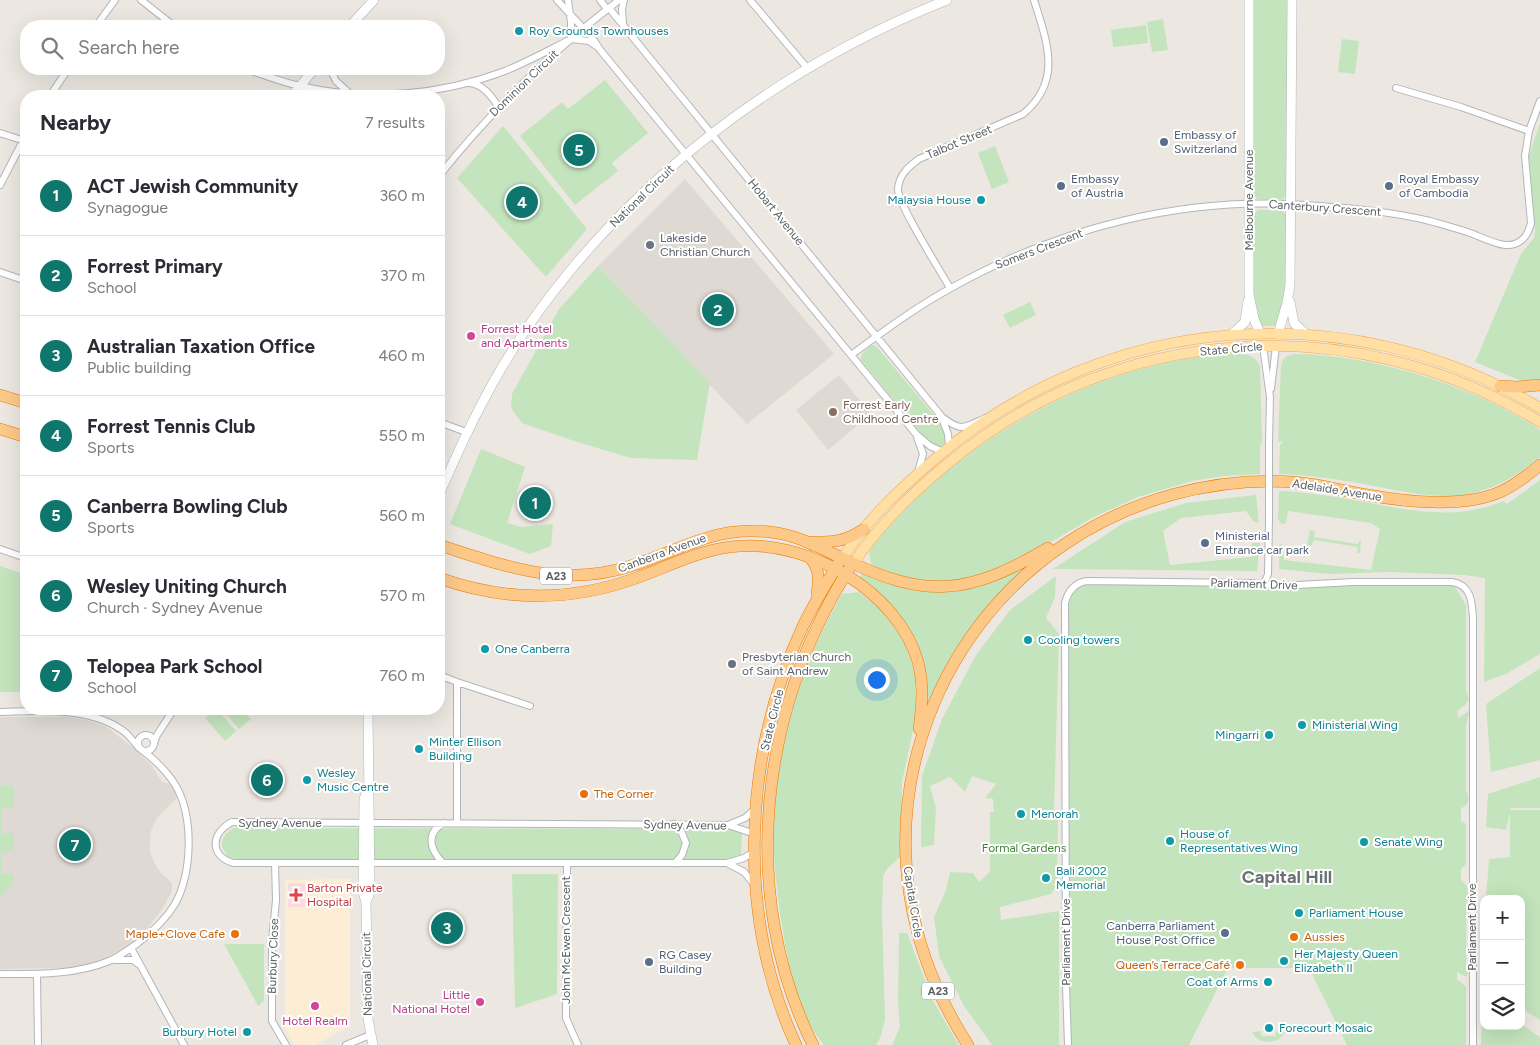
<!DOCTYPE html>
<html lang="en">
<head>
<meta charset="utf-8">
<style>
	body { margin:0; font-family:Figtree,sans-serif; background:#f2f2f3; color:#2b2b33 }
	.controls { position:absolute; right:15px; bottom:15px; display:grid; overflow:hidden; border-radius:10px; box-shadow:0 5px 20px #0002 }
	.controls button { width:45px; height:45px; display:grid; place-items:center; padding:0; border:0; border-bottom:1px solid #e1e1e2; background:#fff; color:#2b2b33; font:25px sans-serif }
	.you { position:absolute; left:876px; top:679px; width:18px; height:18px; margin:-12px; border:4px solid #fff; border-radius:50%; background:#1a73e8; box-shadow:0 0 0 8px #1a73e833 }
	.badge { display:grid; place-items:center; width:32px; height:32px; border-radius:50%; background:#0f766e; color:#fff; font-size:16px; font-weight:700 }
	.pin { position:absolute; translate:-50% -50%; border:2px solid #fff; box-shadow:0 1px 5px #0006 }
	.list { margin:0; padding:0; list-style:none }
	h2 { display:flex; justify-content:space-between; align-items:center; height:65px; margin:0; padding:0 20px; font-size:21px }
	h2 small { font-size:16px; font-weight:400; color:#7c7c81 }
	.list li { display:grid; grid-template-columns:32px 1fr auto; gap:15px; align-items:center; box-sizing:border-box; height:80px; padding:0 20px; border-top:1px solid #e1e1e2 }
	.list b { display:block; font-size:19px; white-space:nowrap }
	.list p { margin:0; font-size:16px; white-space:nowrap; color:#7c7c81 }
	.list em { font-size:16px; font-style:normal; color:#7c7c81 }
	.icon { flex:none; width:28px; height:28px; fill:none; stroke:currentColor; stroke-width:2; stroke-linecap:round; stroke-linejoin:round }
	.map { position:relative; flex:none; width:1540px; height:1045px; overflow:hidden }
	.search { position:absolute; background:#fff; box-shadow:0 5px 20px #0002; left:20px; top:20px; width:425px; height:55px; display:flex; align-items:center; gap:12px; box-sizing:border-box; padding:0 18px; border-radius:20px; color:#7c7c81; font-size:19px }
	.panel { position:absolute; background:#fff; box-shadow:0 5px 20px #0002; left:20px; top:90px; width:425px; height:625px; border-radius:20px }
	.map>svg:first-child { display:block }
	.commercial { fill:#fdedd5 }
	.education { fill:#ded9d2 }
	.medical { fill:#fbdcde }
	.green { fill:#c4e4bd }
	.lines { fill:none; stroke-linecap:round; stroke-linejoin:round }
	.street-casing { stroke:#b2b5b9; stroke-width:8 }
	.secondary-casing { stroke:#b0b6b9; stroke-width:10 }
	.primary-casing { stroke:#f1a956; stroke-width:11 }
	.highway-casing { stroke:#ec7801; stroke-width:12 }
	.street { stroke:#fff; stroke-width:6 }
	.secondary { stroke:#fff; stroke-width:9 }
	.primary { stroke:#ffdfa3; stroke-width:10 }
	.highway { stroke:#fcc988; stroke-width:11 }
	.street-bridge-casing { stroke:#b2b5b9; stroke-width:8; stroke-linecap:butt }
	.street-bridge { stroke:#fff; stroke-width:6 }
	.culture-dot { fill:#0f9aa8; stroke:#fff; stroke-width:2 }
	.service-dot { fill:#5c6f8a; stroke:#fff; stroke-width:2 }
	.worship-dot { fill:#6b7280; stroke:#fff; stroke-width:2 }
	.hotel-dot { fill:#d1479c; stroke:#fff; stroke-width:2 }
	.education-dot { fill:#8d6e63; stroke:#fff; stroke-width:2 }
	.food-dot { fill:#e8710a; stroke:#fff; stroke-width:2 }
	.health-dot { fill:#e0444e; stroke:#fff; stroke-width:2 }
	.labels { text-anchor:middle; stroke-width:4; stroke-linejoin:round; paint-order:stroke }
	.shield { fill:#fff; stroke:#8b8f91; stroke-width:1 }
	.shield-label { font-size:11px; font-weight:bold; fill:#595f62 }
	.culture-label { font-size:12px; fill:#0d838f; stroke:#fff; text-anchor:start }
	.street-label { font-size:12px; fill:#595f62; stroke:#fff }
	.service-label { font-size:12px; fill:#4e5e75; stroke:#fff; text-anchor:start }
	.worship-label { font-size:12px; fill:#5b616d; stroke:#fff; text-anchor:start }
	.hotel-label { font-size:12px; fill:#b23c85; stroke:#fff; text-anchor:start }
	.education-label { font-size:12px; fill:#785e54; stroke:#fff; text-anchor:start }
	.food-label { font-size:12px; fill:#c56008; stroke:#fff; text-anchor:start }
	.park-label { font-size:12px; fill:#408535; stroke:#fff }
	.health-label { font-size:12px; fill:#be3a42; stroke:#fff; text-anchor:start }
	.district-label { font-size:18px; font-weight:bold; fill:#6a7174; stroke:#fff }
</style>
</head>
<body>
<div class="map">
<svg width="1540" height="1045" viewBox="0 0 1540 1045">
	<rect width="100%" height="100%" fill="#ece8e1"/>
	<!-- commercial -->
	<path class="commercial" d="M 350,879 L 350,1026 L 315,1045 L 294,1045 L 285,1029 L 285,880 Z"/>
	<!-- education -->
	<path class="education" d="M 685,179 L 834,354 L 747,424 L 598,266 Z
		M 839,375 L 871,414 L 828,450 L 796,410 Z
		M 0,717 L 67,717 L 86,720 L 105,726 L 135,749 L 151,765 L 162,782 L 171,784 L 175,790 L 177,798 L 157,818 L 151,831 L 150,843 L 150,852 L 155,864 L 161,873 L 172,883 L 172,891 L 163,908 L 144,933 L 127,947 L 105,959 L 88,965 L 67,968 L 0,969 Z"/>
	<!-- medical -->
	<path class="medical" d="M 288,883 L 305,883 L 305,907 L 288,907 Z"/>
	<!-- green -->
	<path class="green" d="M 1254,0 L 1287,0 L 1287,195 L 1283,199 L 1257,199 L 1254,195 Z
		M 1163,19 L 1168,50 L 1152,52 L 1147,22 Z
		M 1146,25 L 1148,43 L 1113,47 L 1111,30 Z
		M 1342,39 L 1359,41 L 1355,74 L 1338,72 Z
		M 605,80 L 648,133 L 612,163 L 618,171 L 575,205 L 520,136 L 562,102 L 568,109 Z
		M 1540,123 L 1540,381 L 1524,382 L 1475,362 L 1521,254 L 1534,238 L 1535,229 L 1529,156 Z
		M 503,126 L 587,229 L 546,277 L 457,178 Z
		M 995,146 L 1009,182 L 992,189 L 978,153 Z
		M 1258,210 L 1282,210 L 1286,215 L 1285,292 L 1277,326 L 1262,326 C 1249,303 1254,242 1254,214 Z
		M 598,266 L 710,383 L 697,460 L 631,458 L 574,441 L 522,423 L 511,408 L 512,394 L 559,309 Z
		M 1030,302 L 1036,315 L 1010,328 L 1003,315 Z
		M 872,345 L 876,346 L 944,427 L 947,441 L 939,448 L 927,441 L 861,360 C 860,353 866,350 872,345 Z
		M 1243,352 L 1243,354 C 1252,355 1256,358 1260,366 L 1262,441 L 1260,447 L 1260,474 L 1224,476 L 1192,481 L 1138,497 L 1094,517 L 1030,554 L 967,581 L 923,582 L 886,572 L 871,564 L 869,552 L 873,545 C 954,449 1065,379 1190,358 C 1207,355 1225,354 1243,352 Z
		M 1293,354 C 1371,354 1476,386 1540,430 L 1540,457 C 1519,475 1497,488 1470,494 C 1438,500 1406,492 1374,486 C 1343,480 1311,475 1279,474 L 1280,445 L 1283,441 L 1278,442 L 1281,364 L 1285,357 Z
		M 481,449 L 525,467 L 507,523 L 521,527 L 553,524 L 551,546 L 530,554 L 450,524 Z
		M 1540,480 L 1540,654 L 1506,674 L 1484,682 L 1485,578 L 1464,575 L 1389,572 L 1329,574 L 1279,569 L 1279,545 L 1282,544 L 1284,560 L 1371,570 L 1380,529 L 1371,523 L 1288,511 L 1286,523 L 1282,524 L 1278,519 L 1279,491 C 1302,492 1325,495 1348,499 C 1400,508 1452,523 1503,501 L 1507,504 Z
		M 1256,495 L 1259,523 L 1253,521 L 1246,511 L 1181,518 L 1163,531 L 1170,565 L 1251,557 L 1252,543 L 1260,543 L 1257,571 L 1053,569 L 1125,522 L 1186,503 Z
		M 1310,530 L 1315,531 L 1314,537 L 1358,544 L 1361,538 L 1360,553 L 1357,553 L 1358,547 L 1314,540 L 1312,545 L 1307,545 Z
		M 1028,563 L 1030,565 C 985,605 951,651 928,706 L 926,705 L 923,665 L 859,579 L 862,574 L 900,586 L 973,588 L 1007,576 Z
		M 0,566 L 26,575 L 26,692 L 0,692 Z
		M 1056,576 L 1055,597 L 1046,618 L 1059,634 L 1054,812 L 1058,812 L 1057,884 L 1052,884 L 1056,887 L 1051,894 L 1000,907 L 1001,920 L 1059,911 L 1059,1045 L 992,1045 L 964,1006 L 939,956 L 934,917 L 946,890 L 950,872 L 973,873 L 979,882 L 990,872 L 990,812 L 994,812 L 993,799 L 985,798 L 996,784 L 972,776 L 965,792 L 950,777 L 930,786 L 936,808 L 934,845 L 921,847 L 922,776 L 942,719 L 976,655 L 1010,610 Z
		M 1087,581 L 1249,587 L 1452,582 L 1466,605 L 1466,691 L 1469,699 L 1465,705 L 1457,711 L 1458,718 L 1469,711 L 1466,727 L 1466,790 C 1469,797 1470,805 1461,808 L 1461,821 L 1465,823 L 1466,826 L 1466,864 L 1461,869 L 1461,880 L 1467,886 L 1468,892 L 1466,906 L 1466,968 L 1468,974 L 1466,977 L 1457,972 L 1457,979 L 1466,987 L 1466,1045 L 1347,1045 L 1309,968 L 1228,968 L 1189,1045 L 1068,1045 L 1065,603 L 1070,590 Z
		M 859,592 L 881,609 L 904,640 L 915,675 L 916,717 L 902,782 L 900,857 L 887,869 L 883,876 L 882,913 L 885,1019 L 881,1036 L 876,1045 L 824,1045 C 800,1018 792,979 785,944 C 778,903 773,862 773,820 C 774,748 806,655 842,594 Z
		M 1540,668 L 1540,760 L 1491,772 L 1486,704 Z
		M 217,709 L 236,731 L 225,741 L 205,718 Z
		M 222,709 L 242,709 L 251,719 L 239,729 Z
		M 1540,777 L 1540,808 L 1511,808 L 1510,810 L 1540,810 L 1540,1020 L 1521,1008 L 1521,899 L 1486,899 L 1489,859 L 1510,857 L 1510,813 L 1506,830 L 1486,827 L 1488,794 Z
		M 0,786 L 13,786 L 14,808 L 1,808 L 1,833 L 14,833 L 14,850 L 1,853 L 1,874 L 13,874 L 13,885 L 0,896 Z
		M 234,828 L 731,829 L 742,833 L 741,856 L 729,859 L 236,859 L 228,857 L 222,847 C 221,838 226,832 234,828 Z
		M 512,874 L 558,874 L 557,994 L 515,1008 Z
		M 899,933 L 907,933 L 933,1001 L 959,1045 L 892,1045 L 900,1027 L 898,1002 Z
		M 224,944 L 264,944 L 264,1001 L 258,1006 Z
		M 1483,997 L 1484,1026 L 1521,1026 L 1521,1024 L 1540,1037 L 1540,1045 L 1481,1045 Z
		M 1261,1031 L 1261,1036 L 1276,1036 L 1276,1031 L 1285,1032 C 1279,1045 1258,1045 1252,1032 Z"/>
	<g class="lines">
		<defs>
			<path id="street" d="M 141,0 L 174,26
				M 557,0 L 583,28
				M 568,0 L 571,22 L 571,39 L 589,41 L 599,48
				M 600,0 L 607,9
				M 750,0 L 808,69
				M 609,8 L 942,417 C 961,432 964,428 985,418
				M 623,23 L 622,9 L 624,0
				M 96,26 L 115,0
				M 585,27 L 601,51 L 916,434 L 930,446 L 943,452
				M 246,69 C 264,75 281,82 300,86 C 368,102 441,95 505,71 C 527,62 547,51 567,41
				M 330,69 L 336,81 L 349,93
				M 470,83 C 484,85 491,96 499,107
				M 1396,88 L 1461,107 L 1529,131
				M 50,96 L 68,69
				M 0,133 L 25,141
				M 439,176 C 492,110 552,51 619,0
				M 0,185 L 26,135
				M 0,272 L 26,281
				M 950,288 C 941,272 897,203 898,189 C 899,175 908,167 919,159 L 1023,114 C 1063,81 1047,42 1034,0
				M 1263,346 L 1270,397 L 1269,443
				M 851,355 C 884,331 916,307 951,288 C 1059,228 1183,196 1306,205 C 1348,208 1389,211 1430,221 C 1444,225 1459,229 1473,234 C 1483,238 1495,244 1505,245 C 1520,246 1528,236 1531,223 L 1525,156 L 1529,131 L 1540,101
				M 1271,389 L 1276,346
				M 942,418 L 948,434 L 949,446
				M 439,422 L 466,432
				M 917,437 L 923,454 L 918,472
				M 0,549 L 26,558
				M 1264,584 L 1268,574 L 1269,519
				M 439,675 L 457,682 L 457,823
				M 457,682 L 530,706
				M 0,712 C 40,711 93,706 126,733 C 131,738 135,743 139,748
				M138 743a8 8 0 1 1 16 0a8 8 0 1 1-16 0Z
				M 154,743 L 157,735 L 174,709
				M 674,824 L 681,831 L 686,843 L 682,855 L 675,863
				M 728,825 L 745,818 L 755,809
				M 755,851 L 744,858 L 727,863 L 233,863 C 209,855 211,833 232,822 L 728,825 L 755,834
				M 275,863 L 276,900 L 272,941 L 272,1021 L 286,1045
				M 443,863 C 430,850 425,833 444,823
				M 567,863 L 566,1018 L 578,1045
				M 727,863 L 744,872 L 754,884
				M 131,948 L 184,1045
				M 115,960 L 133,960 L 138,964
				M 0,974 C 36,974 76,975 109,961 C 119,957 129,949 138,943 C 152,932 166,919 175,904 C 192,873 194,818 176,786 C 168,773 154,759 142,750
				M 37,974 L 38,1045
				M 346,1045 L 370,1035
				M 1068,1045 L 1066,986 L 1065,603 C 1068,591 1074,583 1087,581 L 1249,583 L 1278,586 L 1353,582 L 1452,582 C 1471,585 1472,601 1473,618 L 1473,1045"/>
			<path id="secondary" d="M 1249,0 L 1249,294 L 1254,319 L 1260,333
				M 350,26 L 374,0
				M 292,96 L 314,69
				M 1290,302 L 1294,323 L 1307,335
				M 1232,334 L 1245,322 L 1248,301
				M 1278,334 L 1287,303 L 1290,285 L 1292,0
				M 439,495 C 464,437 491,380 527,328 C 629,180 780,66 947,0
				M 368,788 L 364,799 L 363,892 L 366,902 L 368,1019 L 373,1045
				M 366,902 L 370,892 L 368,709"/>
			<path id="primary" d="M 842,559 C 867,519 901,488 936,458 C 1107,312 1347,293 1540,408
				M 853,564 C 878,526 911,494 946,465 C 1115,323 1352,307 1540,422"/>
			<path id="highway" d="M 1500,386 L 1517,387 L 1540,385
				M 0,395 L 26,403
				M 0,429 L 26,437
				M 812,542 C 834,542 845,542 864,529
				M 439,545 C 505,566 563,589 634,565 C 674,552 709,530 753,531 C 790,531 810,543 842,558 C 926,600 968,595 1048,548
				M 808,556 C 820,567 819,579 817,594
				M 439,578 C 506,602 572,602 639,577 C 672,565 704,548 740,546 C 810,541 898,592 918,662 C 924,685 922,706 919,729
				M 796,1045 C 736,915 743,755 803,626 C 813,605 826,584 838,564
				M 813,1045 C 738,895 760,708 849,569
				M 968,1045 C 907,950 888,841 923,733 C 975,573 1127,472 1294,482 C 1319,484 1343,491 1368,495 C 1406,502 1464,508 1500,492 C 1514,486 1528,475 1540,465"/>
		</defs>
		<!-- street casing -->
		<use href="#street" class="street-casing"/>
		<!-- secondary casing -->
		<use href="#secondary" class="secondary-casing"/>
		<!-- primary casing -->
		<use href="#primary" class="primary-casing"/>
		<!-- highway casing -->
		<use href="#highway" class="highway-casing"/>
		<!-- street -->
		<use href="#street" class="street"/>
		<!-- secondary -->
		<use href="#secondary" class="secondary"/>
		<!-- primary -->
		<use href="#primary" class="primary"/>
		<!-- highway -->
		<use href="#highway" class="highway"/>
		<defs>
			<path id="street-bridge" d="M 1269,443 L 1269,519"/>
		</defs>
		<!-- street-bridge casing -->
		<use href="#street-bridge" class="street-bridge-casing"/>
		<!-- street-bridge -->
		<use href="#street-bridge" class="street-bridge"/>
	</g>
	<!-- markers -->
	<g class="culture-dot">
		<circle cx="519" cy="31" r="5"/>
		<circle cx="981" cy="200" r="5"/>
		<circle cx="1028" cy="640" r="5"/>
		<circle cx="485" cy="649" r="5"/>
		<circle cx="1302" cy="725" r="5"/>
		<circle cx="1269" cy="735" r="5"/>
		<circle cx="419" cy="749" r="5"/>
		<circle cx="307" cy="780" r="5"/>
		<circle cx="1021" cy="814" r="5"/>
		<circle cx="1170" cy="841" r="5"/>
		<circle cx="1364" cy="842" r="5"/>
		<circle cx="1046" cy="878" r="5"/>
		<circle cx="1299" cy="913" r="5"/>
		<circle cx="1284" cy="961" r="5"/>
		<circle cx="1268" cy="982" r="5"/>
		<circle cx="1269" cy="1028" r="5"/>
		<circle cx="247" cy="1032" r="5"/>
	</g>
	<g class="service-dot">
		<circle cx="1164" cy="142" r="5"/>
		<circle cx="1061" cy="186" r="5"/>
		<circle cx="1389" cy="186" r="5"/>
		<circle cx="1205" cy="543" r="5"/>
		<circle cx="1225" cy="933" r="5"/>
		<circle cx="649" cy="962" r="5"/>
	</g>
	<g class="worship-dot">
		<circle cx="650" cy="245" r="5"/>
		<circle cx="732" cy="664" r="5"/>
	</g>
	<g class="hotel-dot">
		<circle cx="471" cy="336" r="5"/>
		<circle cx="480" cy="1002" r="5"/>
		<circle cx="315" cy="1006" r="5"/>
	</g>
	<circle class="education-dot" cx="833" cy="412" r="5"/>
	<g class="food-dot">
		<circle cx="584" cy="794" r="5"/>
		<circle cx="235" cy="934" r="5"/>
		<circle cx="1294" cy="937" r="5"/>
		<circle cx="1240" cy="965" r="5"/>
	</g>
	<path class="health-dot" d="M293.5 887.5h5v5h5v5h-5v5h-5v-5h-5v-5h5z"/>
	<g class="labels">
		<!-- shield labels -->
		<g class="shield">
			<rect x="540" y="567.5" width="32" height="17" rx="4"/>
			<rect x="922" y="982.5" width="32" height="17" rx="4"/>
		</g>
		<g class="shield-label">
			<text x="556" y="580">A23</text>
			<text x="938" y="995">A23</text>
		</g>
		<!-- culture labels -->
		<g class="culture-label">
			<text x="529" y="35">Roy Grounds Townhouses</text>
			<text x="971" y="204" text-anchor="end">Malaysia House</text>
			<text x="1038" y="644">Cooling towers</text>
			<text x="495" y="653">One Canberra</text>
			<text x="1312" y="729">Ministerial Wing</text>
			<text x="1259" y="739" text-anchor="end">Mingarri</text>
			<text x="429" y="746">Minter Ellison<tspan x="429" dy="14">Building</tspan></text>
			<text x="317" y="777">Wesley<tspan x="317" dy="14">Music Centre</tspan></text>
			<text x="1031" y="818">Menorah</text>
			<text x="1180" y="838">House of<tspan x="1180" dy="14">Representatives Wing</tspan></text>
			<text x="1374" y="846">Senate Wing</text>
			<text x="1056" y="875">Bali 2002<tspan x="1056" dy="14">Memorial</tspan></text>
			<text x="1309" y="917">Parliament House</text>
			<text x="1294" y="958">Her Majesty Queen<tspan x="1294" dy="14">Elizabeth II</tspan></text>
			<text x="1258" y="986" text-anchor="end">Coat of Arms</text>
			<text x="1279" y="1032">Forecourt Mosaic</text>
			<text x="237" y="1036" text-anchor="end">Burbury Hotel</text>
		</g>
		<!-- street labels -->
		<g class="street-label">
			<text transform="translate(524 83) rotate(-44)" y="4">Dominion Circuit</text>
			<text transform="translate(959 142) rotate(-23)" y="4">Talbot Street</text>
			<text transform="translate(642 196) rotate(-44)" y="4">National Circuit</text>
			<text transform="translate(1249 200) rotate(-90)" y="4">Melbourne Avenue</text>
			<text transform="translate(1325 208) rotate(4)" y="4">Canterbury Crescent</text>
			<text transform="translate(776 212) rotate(51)" y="4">Hobart Avenue</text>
			<text transform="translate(1039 249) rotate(-21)" y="4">Somers Crescent</text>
			<text transform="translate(1231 349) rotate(-5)" y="4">State Circle</text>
			<text transform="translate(1337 490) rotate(9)" y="4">Adelaide Avenue</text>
			<text transform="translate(662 553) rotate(-20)" y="4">Canberra Avenue</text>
			<text transform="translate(1254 584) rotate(2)" y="4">Parliament Drive</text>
			<text transform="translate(772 720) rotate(-76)" y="4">State Circle</text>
			<text x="280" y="827">Sydney Avenue</text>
			<text transform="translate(685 825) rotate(1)" y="4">Sydney Avenue</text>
			<text transform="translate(913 902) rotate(81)" y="4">Capital Circle</text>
			<text transform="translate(1472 927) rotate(-90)" y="4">Parliament Drive</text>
			<text transform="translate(566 940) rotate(-90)" y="4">John McEwen Crescent</text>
			<text transform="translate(1066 942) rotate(-90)" y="4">Parliament Drive</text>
			<text transform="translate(273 956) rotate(-88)" y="4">Burbury Close</text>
			<text transform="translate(367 974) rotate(-91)" y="4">National Circuit</text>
		</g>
		<!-- service labels -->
		<g class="service-label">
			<text x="1174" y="139">Embassy of<tspan x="1174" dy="14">Switzerland</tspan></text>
			<text x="1071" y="183">Embassy<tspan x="1071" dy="14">of Austria</tspan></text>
			<text x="1399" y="183">Royal Embassy<tspan x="1399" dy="14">of Cambodia</tspan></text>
			<text x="1215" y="540">Ministerial<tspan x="1215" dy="14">Entrance car park</tspan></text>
			<text x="1215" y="930" text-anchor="end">Canberra Parliament<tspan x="1215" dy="14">House Post Office</tspan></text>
			<text x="659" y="959">RG Casey<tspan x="659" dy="14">Building</tspan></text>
		</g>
		<!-- worship labels -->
		<g class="worship-label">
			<text x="660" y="242">Lakeside<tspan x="660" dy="14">Christian Church</tspan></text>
			<text x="742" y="661">Presbyterian Church<tspan x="742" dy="14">of Saint Andrew</tspan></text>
		</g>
		<!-- hotel labels -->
		<g class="hotel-label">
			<text x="481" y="333">Forrest Hotel<tspan x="481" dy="14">and Apartments</tspan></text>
			<text x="470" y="999" text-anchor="end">Little<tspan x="470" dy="14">National Hotel</tspan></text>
			<text x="315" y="1025" text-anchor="middle">Hotel Realm</text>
		</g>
		<!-- education labels -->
		<g class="education-label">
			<text x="843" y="409">Forrest Early<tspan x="843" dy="14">Childhood Centre</tspan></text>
		</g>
		<!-- food labels -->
		<g class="food-label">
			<text x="594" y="798">The Corner</text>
			<text x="225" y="938" text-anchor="end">Maple+Clove Cafe</text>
			<text x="1304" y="941">Aussies</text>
			<text x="1230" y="969" text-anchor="end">Queen’s Terrace Café</text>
		</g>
		<!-- park labels -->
		<g class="park-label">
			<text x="1024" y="852">Formal Gardens</text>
		</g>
		<!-- health labels -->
		<g class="health-label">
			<text x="307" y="892">Barton Private<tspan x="307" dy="14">Hospital</tspan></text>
		</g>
		<!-- district labels -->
		<g class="district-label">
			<text x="1287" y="883">Capital Hill</text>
		</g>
	</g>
</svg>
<div class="controls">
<button>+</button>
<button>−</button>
<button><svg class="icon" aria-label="layers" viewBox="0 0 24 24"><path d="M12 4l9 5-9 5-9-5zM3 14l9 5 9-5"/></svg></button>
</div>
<div class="you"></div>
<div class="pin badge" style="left:535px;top:503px">1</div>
<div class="pin badge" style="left:718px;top:310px">2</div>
<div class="pin badge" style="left:447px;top:928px">3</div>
<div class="pin badge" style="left:522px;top:202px">4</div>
<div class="pin badge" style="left:579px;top:150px">5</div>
<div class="pin badge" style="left:267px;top:780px">6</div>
<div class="pin badge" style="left:75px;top:845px">7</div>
<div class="search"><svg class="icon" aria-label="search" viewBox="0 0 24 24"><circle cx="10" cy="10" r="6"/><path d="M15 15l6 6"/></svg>Search here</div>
<section class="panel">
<h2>Nearby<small>7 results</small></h2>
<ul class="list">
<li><span class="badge">1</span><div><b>ACT Jewish Community</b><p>Synagogue</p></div><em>360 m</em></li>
<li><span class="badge">2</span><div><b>Forrest Primary</b><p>School</p></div><em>370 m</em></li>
<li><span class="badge">3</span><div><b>Australian Taxation Office</b><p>Public building</p></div><em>460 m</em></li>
<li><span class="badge">4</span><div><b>Forrest Tennis Club</b><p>Sports</p></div><em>550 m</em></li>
<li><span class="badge">5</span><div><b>Canberra Bowling Club</b><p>Sports</p></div><em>560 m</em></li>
<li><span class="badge">6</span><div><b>Wesley Uniting Church</b><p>Church · Sydney Avenue</p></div><em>570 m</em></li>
<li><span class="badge">7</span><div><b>Telopea Park School</b><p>School</p></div><em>760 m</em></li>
</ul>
</section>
</div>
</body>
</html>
